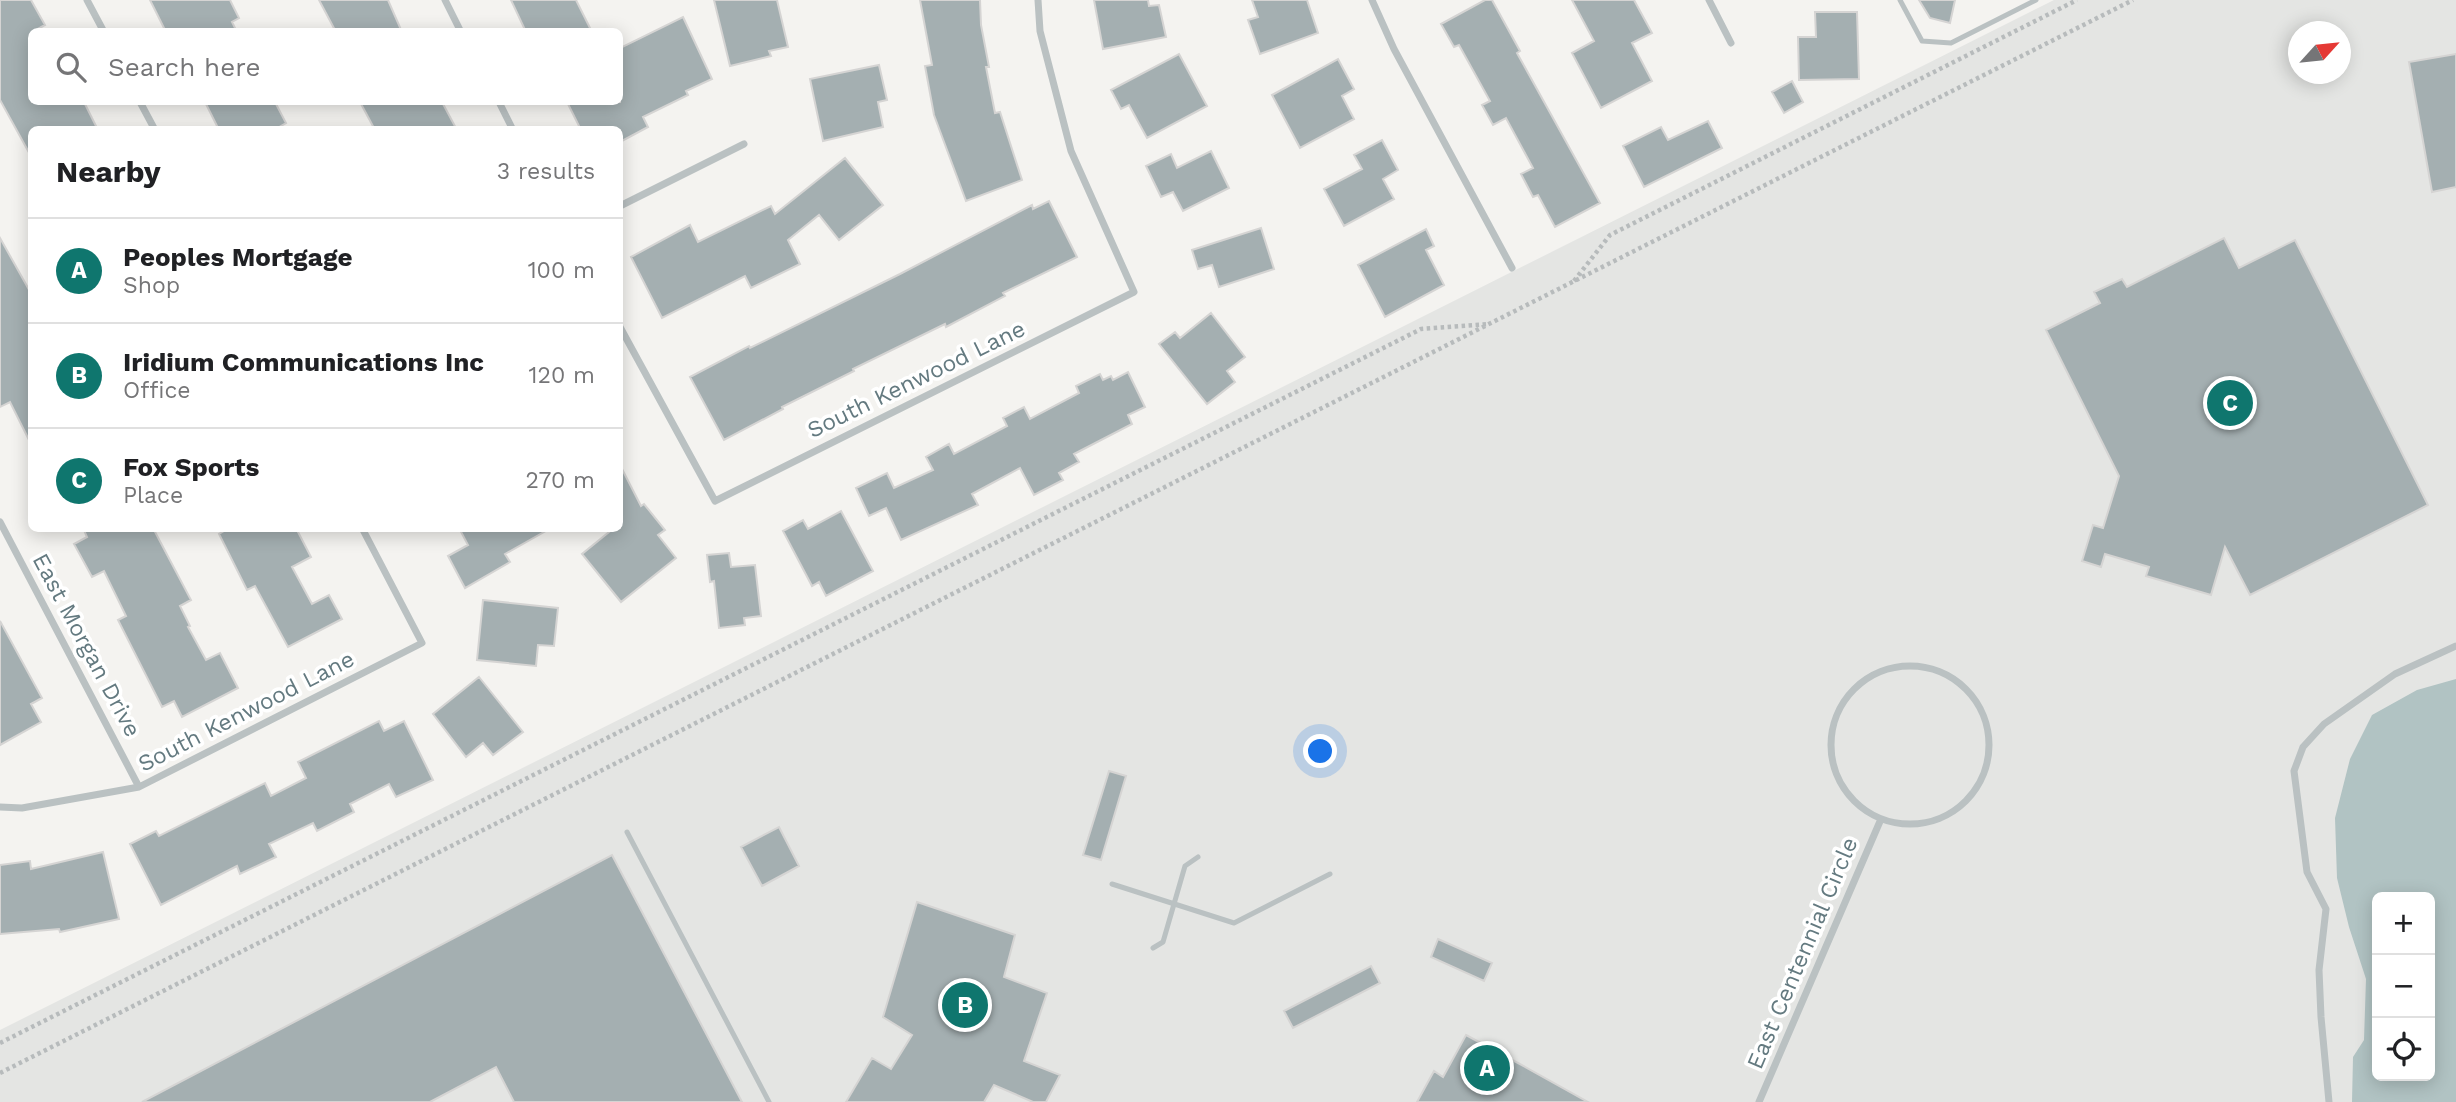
<!DOCTYPE html>
<html lang="en">
<head>
<meta charset="utf-8">
<style>
	body { margin:0; font-family:"Work Sans",sans-serif; background:#f2f2f2; color:#202124 }
	.controls { position:absolute; right:21px; bottom:21px; display:grid; overflow:hidden; border-radius:10px; box-shadow:0 4px 18px #0003 }
	.controls button { width:63px; height:63px; display:grid; place-items:center; padding:0; border:0; border-bottom:2px solid #e0e0e0; background:#fff; color:#202124; font:35px sans-serif }
	.compass { position:absolute; left:2288px; top:21px; width:63px; height:63px; border-radius:50%; background:#fff; box-shadow:0 4px 18px #0003; rotate:63deg }
	.you { position:absolute; left:1321px; top:752px; width:24px; height:24px; margin:-18px; border:5px solid #fff; border-radius:50%; background:#1a73e8; box-shadow:0 0 0 10px #1a73e833 }
	.badge { display:grid; place-items:center; width:46px; height:46px; border-radius:50%; background:#0f766e; color:#fff; font-size:23px; font-weight:700 }
	.pin { position:absolute; translate:-50% -50%; border:4px solid #fff; box-shadow:0 2px 7px #0006 }
	.list { margin:0; padding:0; list-style:none }
	h2 { display:flex; justify-content:space-between; align-items:center; height:91px; margin:0; padding:0 28px; font-size:30px }
	h2 small { font-size:23px; font-weight:400; color:#757577 }
	.list li { display:grid; grid-template-columns:46px 1fr auto; gap:21px; align-items:center; box-sizing:border-box; height:105px; padding:0 28px; border-top:2px solid #e0e0e0 }
	.list b { display:block; font-size:26px; white-space:nowrap }
	.list p { margin:0; font-size:23px; white-space:nowrap; color:#757577 }
	.list em { font-size:23px; font-style:normal; color:#757577 }
	.icon { flex:none; width:38px; height:38px; fill:none; stroke:currentColor; stroke-width:2; stroke-linecap:round; stroke-linejoin:round }
	.map { position:relative; flex:none; width:2456px; height:1102px; overflow:hidden }
	.search { position:absolute; background:#fff; box-shadow:0 4px 18px #0003; left:28px; top:28px; width:595px; height:77px; display:flex; align-items:center; gap:18px; box-sizing:border-box; padding:0 24px; border-radius:10px; color:#757577; font-size:26px }
	.panel { position:absolute; background:#fff; box-shadow:0 4px 18px #0003; left:28px; top:126px; width:595px; height:406px; border-radius:10px }
	.map>svg:first-child { display:block }
	.built { fill:#e4e5e3; fill-rule:evenodd }
	.water { fill:#b1c3c3; fill-rule:evenodd }
	.building { fill:#a4afb1; stroke:#d5d4d3; stroke-width:2 }
	.lines { fill:none; stroke-linecap:round; stroke-linejoin:round }
	.path { stroke:#b7bbbc; stroke-width:4.5; stroke-dasharray:3.5 3.5; stroke-linecap:butt }
	.lane { stroke:#bac1c2; stroke-width:5 }
	.street { stroke:#bac1c2; stroke-width:7 }
	.labels { text-anchor:middle; stroke-width:7; stroke-linejoin:round; paint-order:stroke }
	.street-label { font-size:23px; fill:#647a80; stroke:#fff }
</style>
</head>
<body>
<div class="map">
<svg width="2456" height="1102" viewBox="0 0 2456 1102">
	<rect width="100%" height="100%" fill="#f4f3f0"/>
	<!-- built -->
	<path class="built" d="M 2054,0 L 2456,0 L 2456,1102 L 0,1102 L 0,1030 ZM 2298,32 L 2340,32 L 2340,74 L 2298,74 ZM 2377,897 L 2430,897 L 2430,1076 L 2377,1076 Z"/>
	<!-- water -->
	<path class="water" d="M 2456,679 L 2456,1102 L 2352,1102 L 2353,1057 L 2364,1040 L 2366,979 L 2349,927 L 2337,878 L 2335,818 L 2350,759 L 2372,715 L 2417,690 ZM 2377,897 L 2430,897 L 2430,1076 L 2377,1076 Z"/>
	<!-- building -->
	<path class="building" d="M 0,0 L 31,0 L 45,25 L 32,32 L 32,102 L 84,102 L 98,130 L 32,130 L 32,158 L 0,100 Z
		M 150,0 L 230,0 L 239,18 L 232,22 L 237,32 L 166,32 Z
		M 319,0 L 388,0 L 402,32 L 336,32 Z
		M 511,0 L 576,0 L 592,32 L 526,32 Z
		M 714,0 L 777,0 L 788,47 L 769,51 L 771,56 L 730,66 Z
		M 920,0 L 980,0 L 981,25 L 989,67 L 986,67 L 995,113 L 1000,112 L 1022,180 L 966,201 L 934,115 L 925,66 L 932,65 Z
		M 1094,0 L 1148,0 L 1149,6 L 1159,5 L 1166,37 L 1103,49 Z
		M 1252,0 L 1307,0 L 1318,33 L 1260,54 L 1248,20 L 1258,17 Z
		M 1485,0 L 1492,0 L 1520,51 L 1517,53 L 1600,203 L 1555,227 L 1538,195 L 1533,197 L 1521,174 L 1533,168 L 1506,118 L 1493,125 L 1482,105 L 1490,101 L 1459,45 L 1454,47 L 1441,24 Z
		M 1572,0 L 1634,0 L 1652,33 L 1632,43 L 1652,81 L 1601,108 L 1572,53 L 1594,41 Z
		M 1919,0 L 1955,0 L 1950,23 L 1930,18 Z
		M 1815,12 L 1857,12 L 1859,79 L 1799,80 L 1798,37 L 1816,37 Z
		M 683,17 L 712,79 L 686,91 L 688,95 L 643,117 L 648,127 L 620,142 L 620,130 L 581,130 L 567,102 L 620,102 L 620,48 Z
		M 1179,54 L 1207,106 L 1147,138 L 1129,105 L 1121,109 L 1111,90 Z
		M 2456,54 L 2456,187 L 2432,192 L 2409,62 Z
		M 1338,59 L 1354,89 L 1342,96 L 1354,119 L 1300,148 L 1272,95 Z
		M 879,65 L 887,100 L 878,102 L 883,127 L 823,141 L 810,79 Z
		M 1792,81 L 1803,102 L 1784,113 L 1772,92 Z
		M 205,102 L 275,102 L 286,123 L 274,130 L 219,130 Z
		M 360,102 L 442,102 L 457,130 L 375,130 Z
		M 1708,121 L 1722,148 L 1644,187 L 1623,146 L 1661,127 L 1668,140 Z
		M 1382,140 L 1398,170 L 1383,179 L 1394,199 L 1344,226 L 1324,189 L 1362,169 L 1354,155 Z
		M 1211,151 L 1229,188 L 1183,211 L 1173,192 L 1161,197 L 1146,166 L 1171,154 L 1177,168 Z
		M 845,158 L 883,205 L 839,240 L 819,215 L 788,240 L 800,264 L 751,288 L 745,276 L 662,318 L 631,257 L 690,225 L 698,242 L 771,206 L 775,214 Z
		M 1049,201 L 1077,257 L 1003,293 L 1005,296 L 946,327 L 945,324 L 853,369 L 854,371 L 782,407 L 783,409 L 724,440 L 690,377 L 749,346 L 750,348 L 900,274 L 1032,205 L 1033,209 Z
		M 1261,228 L 1274,269 L 1219,287 L 1212,265 L 1198,269 L 1192,250 Z
		M 1426,229 L 1434,246 L 1426,250 L 1444,285 L 1385,317 L 1358,265 Z
		M 0,238 L 32,295 L 32,446 L 10,402 L 0,407 Z
		M 2224,238 L 2239,268 L 2295,240 L 2428,505 L 2250,595 L 2225,547 L 2211,595 L 2146,576 L 2149,567 L 2105,554 L 2101,567 L 2082,561 L 2093,525 L 2103,528 L 2119,476 L 2046,330 L 2100,303 L 2094,292 L 2122,279 L 2127,287 Z
		M 1211,313 L 1245,357 L 1227,371 L 1235,382 L 1207,404 L 1159,344 L 1175,332 L 1180,338 Z
		M 1128,372 L 1145,407 L 1128,415 L 1132,424 L 1074,454 L 1079,462 L 1059,473 L 1063,480 L 1034,495 L 1020,468 L 972,494 L 978,505 L 901,540 L 886,508 L 869,516 L 856,488 L 887,473 L 894,488 L 933,470 L 926,457 L 949,444 L 954,454 L 1007,426 L 1003,418 L 1024,407 L 1030,419 L 1079,393 L 1076,386 L 1100,374 L 1103,380 L 1111,376 L 1113,380 Z
		M 620,465 L 641,506 L 644,504 L 665,530 L 658,535 L 676,558 L 621,602 L 582,554 L 614,528 L 620,528 Z
		M 841,511 L 873,571 L 826,596 L 819,582 L 812,586 L 783,531 L 803,520 L 808,529 Z
		M 83,528 L 153,528 L 191,600 L 180,606 L 190,626 L 188,627 L 206,660 L 220,653 L 238,688 L 182,717 L 174,701 L 162,707 L 118,620 L 126,616 L 104,571 L 92,577 L 74,544 L 87,537 Z
		M 229,528 L 296,528 L 311,557 L 292,567 L 312,604 L 329,595 L 342,619 L 288,647 L 255,586 L 247,590 L 219,534 Z
		M 459,528 L 551,528 L 505,554 L 510,562 L 465,588 L 448,556 L 468,545 Z
		M 729,553 L 731,567 L 755,565 L 761,616 L 744,618 L 745,625 L 719,628 L 714,581 L 710,582 L 707,555 Z
		M 483,600 L 558,608 L 554,646 L 538,645 L 536,666 L 477,660 Z
		M 0,621 L 42,698 L 31,704 L 41,722 L 0,745 Z
		M 479,677 L 523,732 L 493,755 L 483,743 L 466,757 L 433,714 Z
		M 379,721 L 384,731 L 404,721 L 433,780 L 396,797 L 389,784 L 350,804 L 354,812 L 317,831 L 313,823 L 269,844 L 276,857 L 240,874 L 237,866 L 161,905 L 130,844 L 156,831 L 159,836 L 265,783 L 271,796 L 306,778 L 298,762 Z
		M 1109,771 L 1126,776 L 1101,860 L 1083,855 Z
		M 779,827 L 799,866 L 762,886 L 741,847 Z
		M 103,852 L 119,919 L 60,932 L 59,929 L 0,934 L 0,865 L 30,861 L 31,869 Z
		M 612,855 L 742,1102 L 514,1102 L 496,1067 L 430,1102 L 142,1102 Z
		M 917,902 L 1015,935 L 1004,977 L 1047,993 L 1024,1061 L 1060,1075 L 1046,1102 L 1033,1102 L 994,1085 L 984,1102 L 846,1102 L 872,1058 L 891,1069 L 912,1035 L 883,1017 Z
		M 1438,939 L 1492,963 L 1484,981 L 1431,957 Z
		M 1371,966 L 1380,983 L 1293,1028 L 1284,1011 Z
		M 1466,1035 L 1518,1063 L 1588,1102 L 1417,1102 L 1434,1071 L 1443,1077 Z"/>
	<g class="lines">
		<!-- path -->
		<path class="path" d="M 1574,281 L 1610,235 L 2077,0
			M 0,1043 L 1421,329 L 1489,324
			M 0,1073 L 2133,0"/>
		<!-- lane -->
		<path class="lane" d="M 1900,0 L 1922,41 L 1951,43 L 2036,0
			M 627,832 L 769,1102
			M 1112,884 L 1234,923 L 1330,874
			M 1153,948 L 1163,942 L 1185,866 L 1198,857"/>
		<!-- street -->
		<path class="street" d="M 87,0 L 104,32
			M 445,0 L 461,32
			M 1372,0 L 1394,49 L 1512,268
			M 1709,0 L 1731,43
			M 140,102 L 155,130
			M 499,102 L 513,130
			M 620,206 L 744,144
			M 620,327 L 715,501 L 1134,292 L 1071,151 L 1040,31 L 1038,0
			M 0,522 L 139,787
			M1831 745a79 79 0 1 1 158 0a79 79 0 1 1-158 0Z
			M 0,807 L 22,808 L 139,787 L 422,643 L 362,528
			M 1759,1102 L 1881,819
			M 2329,1102 L 2321,1017 L 2319,970 L 2326,909 L 2307,872 L 2294,771 L 2303,747 L 2324,724 L 2395,674 L 2456,646"/>
	</g>
	<g class="labels">
		<!-- street labels -->
		<g class="street-label">
			<text transform="translate(916 379) rotate(-26)" y="8">South Kenwood Lane</text>
			<text transform="translate(87 645) rotate(62)" y="8">East Morgan Drive</text>
			<text transform="translate(246 711) rotate(-27)" y="8">South Kenwood Lane</text>
			<text transform="translate(1802 953) rotate(-67)" y="8">East Centennial Circle</text>
		</g>
	</g>
</svg>
<div class="controls">
<button>+</button>
<button>−</button>
<button><svg class="icon" aria-label="locate" viewBox="0 0 24 24"><circle cx="12" cy="12" r="6"/><path d="M12 2v4M12 18v4M2 12h4M18 12h4"/></svg></button>
</div>
<svg class="compass" viewBox="-18 -18 36 36"><path d="M0-13l5 13h-10z" fill="#e53935"/><path d="M0 13l5-13h-10z" fill="#757577"/></svg>
<div class="you"></div>
<div class="pin badge" style="left:1487px;top:1068px">A</div>
<div class="pin badge" style="left:965px;top:1005px">B</div>
<div class="pin badge" style="left:2230px;top:403px">C</div>
<div class="search"><svg class="icon" aria-label="search" viewBox="0 0 24 24"><circle cx="10" cy="10" r="6"/><path d="M15 15l6 6"/></svg>Search here</div>
<section class="panel">
<h2>Nearby<small>3 results</small></h2>
<ul class="list">
<li><span class="badge">A</span><div><b>Peoples Mortgage</b><p>Shop</p></div><em>100 m</em></li>
<li><span class="badge">B</span><div><b>Iridium Communications Inc</b><p>Office</p></div><em>120 m</em></li>
<li><span class="badge">C</span><div><b>Fox Sports</b><p>Place</p></div><em>270 m</em></li>
</ul>
</section>
</div>
</body>
</html>
